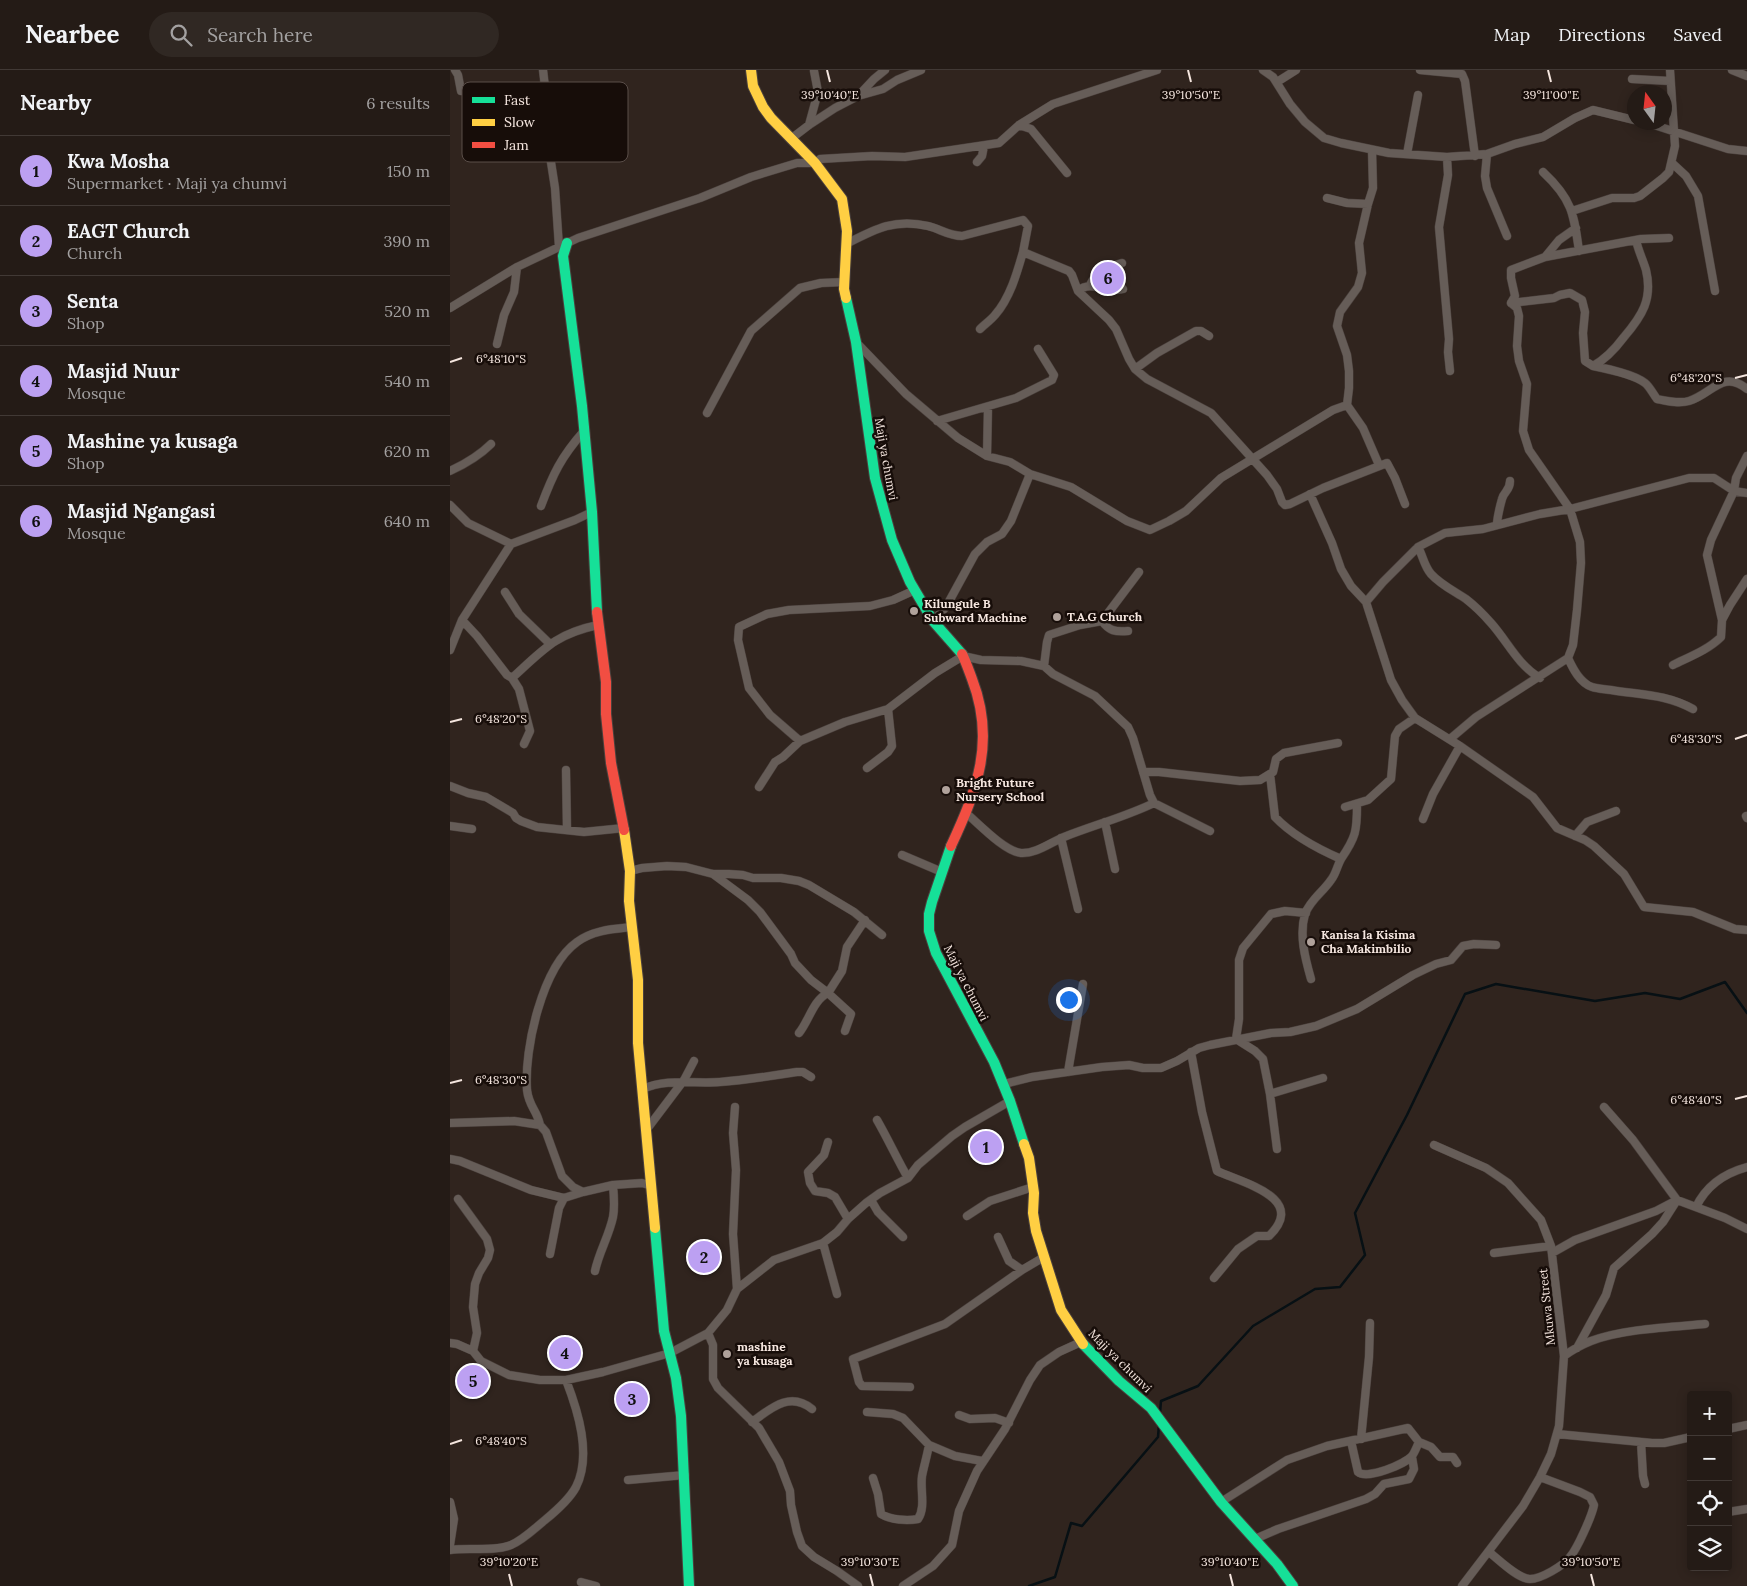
<!DOCTYPE html>
<html lang="en">
<head>
<meta charset="utf-8">
<style>
	body { margin:0; font-family:Lora,serif; background:#302823; color:#f1f3f6 }
	.controls { position:absolute; right:15px; bottom:15px; display:grid; overflow:hidden; border-radius:5px; box-shadow:0 2px 12px #0003 }
	.controls button { width:45px; height:45px; display:grid; place-items:center; padding:0; border:0; border-bottom:1px solid #413935; background:#241b16; color:#f1f3f6; font:25px sans-serif }
	.compass { position:absolute; left:1177px; top:15px; width:45px; height:45px; border-radius:50%; background:#241b16; box-shadow:0 2px 12px #0003; rotate:345deg }
	.you { position:absolute; left:618px; top:929px; width:18px; height:18px; margin:-12px; border:4px solid #fff; border-radius:50%; background:#1a73e8; box-shadow:0 0 0 8px #1a73e833 }
	.badge { display:grid; place-items:center; width:32px; height:32px; border-radius:50%; background:#bca0f2; color:#111; font-size:16px; font-weight:700 }
	.pin { position:absolute; translate:-50% -50%; border:2px solid #fff; box-shadow:0 1px 5px #0006 }
	.list { margin:0; padding:0; list-style:none }
	h2 { display:flex; justify-content:space-between; align-items:center; height:65px; margin:0; padding:0 20px; font-size:21px }
	h2 small { font-size:16px; font-weight:400; color:#a3a1a1 }
	.list li { display:grid; grid-template-columns:32px 1fr auto; gap:15px; align-items:center; box-sizing:border-box; height:70px; padding:0 20px; border-top:1px solid #413935 }
	.list b { display:block; font-size:19px; white-space:nowrap }
	.list p { margin:0; font-size:16px; white-space:nowrap; color:#a3a1a1 }
	.list em { font-size:16px; font-style:normal; color:#a3a1a1 }
	.icon { flex:none; width:28px; height:28px; fill:none; stroke:currentColor; stroke-width:2; stroke-linecap:round; stroke-linejoin:round }
	.map { position:relative; flex:none; width:1297px; height:1516px; overflow:hidden }
	header { display:flex; align-items:center; gap:30px; box-sizing:border-box; height:70px; padding:0 25px; background:#241b16; border-bottom:1px solid #413935 }
	header strong { font-size:24px }
	nav { display:flex; gap:28px; margin-inline-start:auto; font-size:18px }
	.search { width:350px; height:45px; background:#302823; display:flex; align-items:center; gap:12px; box-sizing:border-box; padding:0 18px; border-radius:28px; color:#a3a1a1; font-size:19px }
	main { display:flex }
	aside { flex:1; background:#241b16 }
	.map>svg:first-child { display:block }
	.lines { fill:none; stroke-linecap:round; stroke-linejoin:round }
	.stream { stroke:#071014; stroke-width:2.5 }
	.street-casing { stroke:#4b413d; stroke-width:9 }
	.fast-casing { stroke:#4b413d; stroke-width:12 }
	.slow-casing { stroke:#4b413d; stroke-width:12 }
	.jam-casing { stroke:#4b413d; stroke-width:12 }
	.street { stroke:#665d58; stroke-width:8 }
	.fast { stroke:#16e098; stroke-width:10 }
	.slow { stroke:#ffcf43; stroke-width:10 }
	.jam { stroke:#f24e42; stroke-width:10 }
	.ticks { fill:none; stroke:#f5e6df; stroke-width:2 }
	.poi-dot { fill:#b0a29b; stroke:#170d09; stroke-width:2 }
	.labels { text-anchor:middle; stroke-width:5; stroke-linejoin:round; paint-order:stroke }
	.street-label { font-size:12px; fill:#f5e6df; stroke:#170d09 }
	.poi-label { font-size:12px; font-weight:bold; fill:#f5e6df; stroke:#170d09; text-anchor:start }
	.key { fill:#170d09; stroke:#5a4e49; stroke-width:1 }
	.key-label { font-size:14px; fill:#f5e6df }
	.ticks-label { font-size:12px; text-anchor:middle; fill:#f5e6df; stroke:#170d09; stroke-width:5; stroke-linejoin:round; paint-order:stroke }
</style>
</head>
<body>
<header>
<strong>Nearbee</strong>
<div class="search"><svg class="icon" aria-label="search" viewBox="0 0 24 24"><circle cx="10" cy="10" r="6"/><path d="M15 15l6 6"/></svg>Search here</div>
<nav><a>Map</a><a>Directions</a><a>Saved</a></nav>
</header>
<main>
<aside>
<h2>Nearby<small>6 results</small></h2>
<ul class="list">
<li><span class="badge">1</span><div><b>Kwa Mosha</b><p>Supermarket · Maji ya chumvi</p></div><em>150 m</em></li>
<li><span class="badge">2</span><div><b>EAGT Church</b><p>Church</p></div><em>390 m</em></li>
<li><span class="badge">3</span><div><b>Senta</b><p>Shop</p></div><em>520 m</em></li>
<li><span class="badge">4</span><div><b>Masjid Nuur</b><p>Mosque</p></div><em>540 m</em></li>
<li><span class="badge">5</span><div><b>Mashine ya kusaga</b><p>Shop</p></div><em>620 m</em></li>
<li><span class="badge">6</span><div><b>Masjid Ngangasi</b><p>Mosque</p></div><em>640 m</em></li>
</ul>
</aside>
<div class="map">
<svg width="1297" height="1516" viewBox="0 0 1297 1516">
	<rect width="100%" height="100%" fill="#30241e"/>
	<g class="lines">
		<!-- stream -->
		<path class="stream" d="M 710,1343 L 711,1331 L 748,1316 L 803,1256 L 865,1219 L 890,1217 L 915,1185 L 905,1143 L 957,1045 L 1015,924 L 1046,914 L 1145,931 L 1195,923 L 1230,929 L 1275,912 L 1297,943
			M 579,1516 L 605,1507 L 621,1453 L 632,1456 L 708,1367 L 709,1354"/>
		<defs>
			<path id="street" d="M 5,0 L 8,5 L 11,21
				M 93,0 L 95,17 L 94,47 L 105,118 L 109,177
				M 813,0 L 823,7 L 840,34 L 855,52 L 874,68 L 891,73 L 939,83 L 997,87 L 1037,84 L 1065,74 L 1093,67 L 1125,48 L 1143,40 L 1184,50
				M 970,0 L 1012,4 L 1015,11 L 1025,86
				M 1282,0 L 1297,6
				M 1182,9 L 1220,11
				M 827,12 L 846,0
				M 409,25 L 424,9 L 435,0
				M 1195,52 L 1278,79 L 1297,81
				M 359,55 L 368,22 L 364,1
				M 569,55 L 581,59 L 617,103
				M 342,68 L 359,55 L 385,38 L 408,26 L 433,19 L 447,10 L 471,0
				M 957,84 L 968,25
				M 1037,84 L 1035,106 L 1037,118 L 1057,166
				M 997,87 L 998,105 L 989,157 L 999,269 L 998,282 L 1000,301
				M 527,92 L 532,86 L 534,76
				M 1222,93 L 1236,106 L 1248,126 L 1265,221
				M 1093,102 C 1122,129 1124,144 1129,181
				M 877,128 L 897,133 L 918,134
				M 1122,141 L 1162,128 L 1184,128 L 1190,126 L 1213,108 L 1219,102 L 1225,76 L 1220,0
				M 396,174 C 425,159 445,148 478,156 C 490,159 499,166 512,166 L 573,150 L 578,156 L 573,182 L 619,201 L 622,205 L 628,221 L 659,250 L 666,259 L 679,289 L 685,299 L 697,309 L 761,343 L 817,405 L 827,419 L 832,432 L 835,435 L 840,434 L 873,418 L 937,393 L 945,408 L 955,434
				M 1095,187 L 1109,170 L 1126,158
				M 640,215 C 647,200 657,198 672,193
				M 628,221 C 641,209 658,224 673,219
				M 1061,233 L 1104,228 L 1110,225 L 1120,223 L 1132,230 L 1135,242 L 1133,263 L 1135,291 L 1143,296 C 1156,289 1165,279 1174,267 C 1192,246 1203,229 1196,200 C 1193,190 1188,180 1186,170
				M 0,238 L 67,197 L 128,168 L 250,128 L 301,107 L 347,93 L 365,93 L 370,89 L 422,86 L 455,87 L 549,73 L 569,55 L 603,34 L 707,0
				M 530,259 C 535,254 541,250 545,245 C 560,228 567,203 573,182
				M 406,272 L 456,324 L 508,368 L 537,386 L 560,392 L 580,404 L 621,417 L 677,451 L 700,460 L 719,451 L 736,441 L 771,408 L 883,340 L 897,335 L 899,318 L 899,301 L 897,285 L 887,256 L 890,242 L 908,217 L 912,203 L 909,173 L 918,134 L 923,118 L 922,80
				M 47,274 L 54,245 L 64,222 L 67,197
				M 1143,296 C 1158,299 1184,304 1195,313 C 1200,317 1203,324 1207,329 C 1217,331 1229,334 1239,331 C 1262,324 1273,299 1297,319
				M 685,299 L 707,283 L 746,261 L 751,261 L 759,266
				M 897,335 L 913,358 L 929,395
				M 257,343 L 301,261 L 350,218 L 371,213 L 394,212
				M 487,351 L 566,328 L 602,310 L 604,305 L 588,279
				M 537,386 L 538,337
				M 0,401 C 15,394 29,386 41,374
				M 1297,423 L 1284,421 L 1264,408 L 1239,408 L 1120,439 L 1090,444 L 1033,459 L 995,463 L 968,477 L 933,512 L 916,532 L 941,610 L 952,630 L 965,648 L 1010,676 L 1083,727 L 1107,758 L 1135,770 L 1144,776 L 1174,804 L 1194,837 L 1243,842 L 1285,859 L 1297,860
				M 860,424 L 882,473 L 891,499 L 901,516 L 916,532
				M 0,435 L 18,453 L 61,474
				M 91,436 C 103,404 111,387 134,361
				M 1052,454 L 1047,453 C 1048,444 1050,436 1052,429 C 1054,421 1060,421 1060,411
				M 968,477 C 973,486 974,496 981,504 C 991,515 1004,521 1016,529 C 1025,536 1034,545 1041,553 C 1058,572 1067,594 1090,608
				M 55,522 L 69,544 L 100,574
				M 1272,550 L 1257,485 L 1261,470 L 1284,421 L 1286,408 L 1297,386
				M 483,551 L 496,537 L 525,484 L 537,472 L 552,464 L 561,451 L 580,404
				M 652,551 C 659,561 665,562 678,561
				M 0,580 L 12,550
				M 1118,588 C 1123,599 1130,613 1142,617 C 1148,619 1155,619 1161,620 C 1191,625 1216,624 1243,639
				M 1223,595 C 1239,587 1258,580 1271,567 L 1272,550 L 1280,535 L 1297,509
				M 594,596 L 597,572 L 599,565 L 630,555 L 652,551 L 689,502
				M 62,608 L 57,605 L 27,566 L 12,550 L 61,474 L 125,450 L 142,442
				M 1000,669 L 1026,647 L 1118,588 L 1123,575 L 1127,540 L 1131,493 L 1130,472 L 1120,439 L 1079,380 L 1073,361 L 1077,314 L 1069,291 L 1067,276 L 1069,246 L 1067,238 L 1061,233 L 1065,226 L 1061,208 L 1061,200 L 1095,187 L 1191,169 L 1219,168
				M 350,671 L 320,645 L 299,618 L 288,570 L 289,557 L 317,544 L 339,540 L 420,536 L 443,530 L 465,520
				M 74,674 L 80,661 L 69,619 L 62,608 C 93,580 105,564 148,555
				M 417,698 L 438,682 L 442,676 L 438,639
				M 116,700 L 117,760
				M 693,702 L 709,702 L 790,711 L 810,710 L 823,702 L 826,689 L 834,683 L 888,673
				M 820,704 L 825,747 C 843,766 868,779 891,789
				M 0,716 L 18,723 L 36,727 L 63,743 L 66,748 L 71,751 L 87,757 L 134,762 L 174,758
				M 309,717 L 325,692 L 333,687 L 350,671 L 395,652 L 438,639 L 485,603 L 513,586 L 531,590 L 571,591 L 594,596 L 603,604 L 645,626 L 678,657 L 683,668 L 700,725 L 704,733 L 760,761
				M 895,737 L 918,730 L 941,709 L 945,666 L 949,659 L 965,648
				M 516,743 C 529,754 554,781 571,783 C 586,784 601,772 614,767 C 644,755 675,747 704,733
				M 1296,746 L 1297,748
				M 973,749 L 983,724 L 1010,676
				M 655,752 L 665,799
				M 0,756 L 22,759
				M 1125,766 L 1137,752 L 1166,741
				M 611,768 L 628,839
				M 452,785 L 492,802
				M 180,801 L 192,798 L 217,796 L 236,797 L 263,804 L 279,804 L 293,805 L 303,808 L 331,808 L 349,811 L 359,815 L 404,842 L 432,865
				M 263,804 L 298,830 L 310,842 L 341,884 L 345,893 L 361,910 L 378,923 C 363,930 359,951 349,963
				M 861,909 C 855,888 849,865 855,844 C 860,830 873,822 881,810 C 886,804 887,796 891,789 C 906,767 907,761 907,735
				M 395,961 L 401,944 L 378,923 L 392,901 L 397,877 L 415,850
				M 741,982 L 752,1042 L 767,1101 C 793,1113 858,1128 819,1166 L 807,1166 L 788,1179 L 764,1208
				M 618,1002 L 633,914
				M 554,1014 L 582,1007 L 652,997 L 679,995 L 693,998 L 711,998 L 727,991 L 749,978 L 760,975 L 821,963 L 840,962 L 866,956 L 907,939 L 963,905 L 986,894 L 1001,890 L 1013,876 L 1024,874 L 1046,875
				M 193,1019 C 216,1008 244,1014 270,1012 C 296,1010 321,1006 347,1002 L 353,1002 L 361,1007
				M 820,1024 L 873,1008
				M 427,1050 C 438,1069 447,1089 458,1108
				M 0,1053 L 64,1051 L 90,1055 L 96,1062 L 112,1106 L 123,1117 L 133,1122 L 163,1115 L 192,1113 L 202,1116
				M 90,1055 C 87,1040 79,1037 77,1020 C 74,979 92,897 127,872 C 143,860 163,859 182,857
				M 197,1059 L 234,1010 L 244,991
				M 378,1072 L 374,1085 L 358,1102 L 360,1113 L 365,1121 L 378,1123 L 385,1127 L 398,1149
				M 984,1075 L 1036,1098 L 1058,1113 L 1091,1150 L 1101,1176 L 1114,1286 L 1109,1356 L 1101,1384 L 1090,1407 L 1073,1436 L 1012,1516
				M 827,1079 L 820,1024 L 813,989 L 805,981 L 786,969 L 789,949 L 789,890 L 793,878 L 821,844 L 835,841 L 856,843
				M 0,1089 L 10,1091 L 81,1120 L 114,1128
				M 8,1129 L 37,1169 L 40,1180 L 38,1188 L 29,1203 L 25,1214 L 23,1237 L 27,1263 L 23,1281
				M 421,1130 L 428,1142 L 453,1167
				M 1246,1137 C 1256,1116 1275,1103 1297,1097
				M 517,1146 L 540,1131 L 583,1117
				M 548,1167 L 559,1191 L 572,1200
				M 373,1173 L 387,1224
				M 1044,1183 L 1101,1176
				M 1102,1183 L 1125,1170 L 1206,1141 L 1227,1130 L 1275,1148 L 1297,1159
				M 100,1184 L 109,1138 L 114,1128 L 133,1122
				M 145,1201 C 149,1182 159,1166 163,1147 C 165,1137 164,1126 163,1115
				M 287,1219 L 324,1190 L 373,1173 L 387,1162 L 398,1149 L 416,1133 L 430,1123 L 458,1108 L 468,1095 L 502,1066 L 515,1057 L 560,1031
				M 258,1263 L 263,1275 L 263,1309 L 268,1318 L 309,1358 L 329,1392 L 340,1421 L 341,1435 L 347,1462 L 352,1476 L 364,1487 L 387,1501 L 408,1516
				M 0,1273 L 7,1274 L 23,1281 L 31,1291 L 59,1305 L 90,1310 L 116,1310 L 153,1302 L 220,1283 L 258,1263 L 277,1240 L 287,1219 L 283,1164 L 286,1100 L 283,1063 L 285,1037
				M 1127,1278 L 1156,1225 L 1164,1198 L 1202,1164 L 1213,1152 L 1227,1130 L 1183,1070 L 1154,1037
				M 1114,1286 C 1122,1280 1131,1275 1141,1271 C 1172,1259 1221,1257 1255,1254
				M 460,1317 L 412,1316 L 409,1312 L 403,1289 L 495,1254 L 572,1200 L 594,1187
				M 417,1342 L 443,1344 L 453,1348 L 479,1375 L 505,1386 L 532,1391
				M 509,1345 L 520,1349 L 545,1348 L 559,1353
				M 302,1352 C 321,1338 340,1321 362,1339
				M 1278,1359 L 1297,1355
				M 1107,1364 L 1202,1373 L 1214,1373 L 1241,1367
				M 911,1369 L 919,1287 L 920,1253
				M 901,1371 L 908,1402 C 917,1410 955,1394 962,1386 C 965,1382 967,1376 969,1372
				M 1191,1372 L 1193,1406 L 1195,1414
				M 423,1408 L 428,1424 L 431,1444 C 441,1450 457,1451 468,1449 C 476,1437 470,1420 472,1406 C 474,1396 477,1386 479,1375
				M 178,1410 L 235,1405
				M 0,1432 L 4,1449 L 0,1475
				M 771,1432 L 837,1390 L 877,1376 L 958,1358 L 969,1372 L 981,1377 L 990,1387 L 1003,1387 L 1007,1393
				M 1278,1442 L 1297,1439
				M 805,1469 L 828,1459 L 916,1429 L 925,1424 L 934,1414 L 959,1409 L 964,1399 L 962,1387
				M 0,1480 C 17,1477 45,1482 61,1475 C 73,1470 84,1459 95,1450 C 106,1441 119,1430 126,1417 C 142,1385 128,1341 116,1310
				M 1039,1482 C 1048,1489 1068,1509 1080,1509 C 1091,1509 1113,1496 1120,1487 C 1127,1479 1142,1446 1144,1435 L 1140,1427 L 1130,1422 L 1090,1407
				M 131,1512 L 146,1516
				M 453,1516 L 483,1496 L 502,1475 L 509,1441 L 527,1401 L 555,1359 L 580,1310 L 590,1295 L 609,1282 L 631,1272"/>
			<path id="fast" d="M 117,173 L 113,186 L 132,336 L 142,442 L 147,542
				M 396,228 L 406,272 L 425,408 L 442,470 L 460,512 L 483,551 L 512,584
				M 501,776 L 482,832 L 479,844 L 479,861 L 486,883 L 544,992 L 560,1031 L 574,1074
				M 205,1158 L 214,1261 L 226,1308 L 231,1346 L 239,1516
				M 633,1274 L 669,1311 L 701,1338 L 771,1432 L 827,1494 L 843,1516"/>
			<path id="slow" d="M 301,0 L 303,16 L 313,37 L 321,48 L 365,93 L 392,129 L 397,161 L 394,219 L 396,228
				M 174,760 L 180,801 L 179,831 L 188,910 L 188,973 L 205,1158
				M 574,1074 L 579,1088 L 584,1123 L 583,1143 L 586,1161 L 611,1240 L 633,1274"/>
			<path id="jam" d="M 147,542 L 156,612 L 156,644 L 161,693 L 174,760
				M 501,776 C 527,720 546,671 522,609 C 519,601 516,592 512,584"/>
		</defs>
		<!-- street casing -->
		<use href="#street" class="street-casing"/>
		<!-- fast casing -->
		<use href="#fast" class="fast-casing"/>
		<!-- slow casing -->
		<use href="#slow" class="slow-casing"/>
		<!-- jam casing -->
		<use href="#jam" class="jam-casing"/>
		<!-- street -->
		<use href="#street" class="street"/>
		<!-- fast -->
		<use href="#fast" class="fast"/>
		<!-- slow -->
		<use href="#slow" class="slow"/>
		<!-- jam -->
		<use href="#jam" class="jam"/>
	</g>
	<!-- ticks -->
	<path class="ticks" d="M 377,0 L 380,12M 738,0 L 741,12M 1098,0 L 1101,12M 0,292 L 12,288M 1285,308 L 1297,305M 0,652 L 12,649M 1285,669 L 1297,665M 0,1013 L 12,1010M 1285,1029 L 1297,1026M 0,1374 L 12,1370M 59,1504 L 62,1516M 420,1504 L 423,1516M 780,1504 L 783,1516M 1141,1504 L 1144,1516"/>
	<!-- markers -->
	<g class="poi-dot">
		<circle cx="464" cy="541" r="5"/>
		<circle cx="607" cy="547" r="5"/>
		<circle cx="496" cy="720" r="5"/>
		<circle cx="861" cy="872" r="5"/>
		<circle cx="277" cy="1284" r="5"/>
	</g>
	<g class="labels">
		<!-- street labels -->
		<g class="street-label">
			<text transform="translate(436 389) rotate(80)" y="4">Maji ya chumvi</text>
			<text transform="translate(516 913) rotate(63)" y="4">Maji ya chumvi</text>
			<text transform="translate(1097 1237) rotate(-96)" y="4">Mkuwa Street</text>
			<text transform="translate(670 1291) rotate(45)" y="4">Maji ya chumvi</text>
		</g>
		<!-- poi labels -->
		<g class="poi-label">
			<text x="474" y="538">Kilungule B<tspan x="474" dy="14">Subward Machine</tspan></text>
			<text x="617" y="551">T.A.G Church</text>
			<text x="506" y="717">Bright Future<tspan x="506" dy="14">Nursery School</tspan></text>
			<text x="871" y="869">Kanisa la Kisima<tspan x="871" dy="14">Cha Makimbilio</tspan></text>
			<text x="287" y="1281">mashine<tspan x="287" dy="14">ya kusaga</tspan></text>
		</g>
	</g>
	<!-- legend -->
	<rect x="12" y="12" width="166" height="80" rx="8" class="key"/>
	<rect x="22" y="27" width="23" height="6" fill="#16e098"/>
	<rect x="22" y="49" width="23" height="7" fill="#ffcf43"/>
	<rect x="22" y="72" width="23" height="6" fill="#f24e42"/>
	<g class="key-label">
		<text x="54" y="35">Fast</text>
		<text x="54" y="57">Slow</text>
		<text x="54" y="80">Jam</text>
	</g>
	<g class="ticks-label">
		<text x="380" y="29">39°10'40"E</text>
		<text x="741" y="29">39°10'50"E</text>
		<text x="1101" y="29">39°11'00"E</text>
		<text x="51" y="293">6°48'10"S</text>
		<text x="1246" y="312">6°48'20"S</text>
		<text x="51" y="653">6°48'20"S</text>
		<text x="1246" y="673">6°48'30"S</text>
		<text x="51" y="1014">6°48'30"S</text>
		<text x="1246" y="1034">6°48'40"S</text>
		<text x="51" y="1375">6°48'40"S</text>
		<text x="59" y="1496">39°10'20"E</text>
		<text x="420" y="1496">39°10'30"E</text>
		<text x="780" y="1496">39°10'40"E</text>
		<text x="1141" y="1496">39°10'50"E</text>
	</g>
</svg>
<div class="controls">
<button>+</button>
<button>−</button>
<button><svg class="icon" aria-label="locate" viewBox="0 0 24 24"><circle cx="12" cy="12" r="6"/><path d="M12 2v4M12 18v4M2 12h4M18 12h4"/></svg></button>
<button><svg class="icon" aria-label="layers" viewBox="0 0 24 24"><path d="M12 4l9 5-9 5-9-5zM3 14l9 5 9-5"/></svg></button>
</div>
<svg class="compass" viewBox="-18 -18 36 36"><path d="M0-13l5 13h-10z" fill="#e53935"/><path d="M0 13l5-13h-10z" fill="#a3a1a1"/></svg>
<div class="you"></div>
<div class="pin badge" style="left:536px;top:1077px">1</div>
<div class="pin badge" style="left:254px;top:1187px">2</div>
<div class="pin badge" style="left:182px;top:1329px">3</div>
<div class="pin badge" style="left:115px;top:1283px">4</div>
<div class="pin badge" style="left:23px;top:1311px">5</div>
<div class="pin badge" style="left:658px;top:208px">6</div>
</div>
</main>
</body>
</html>
